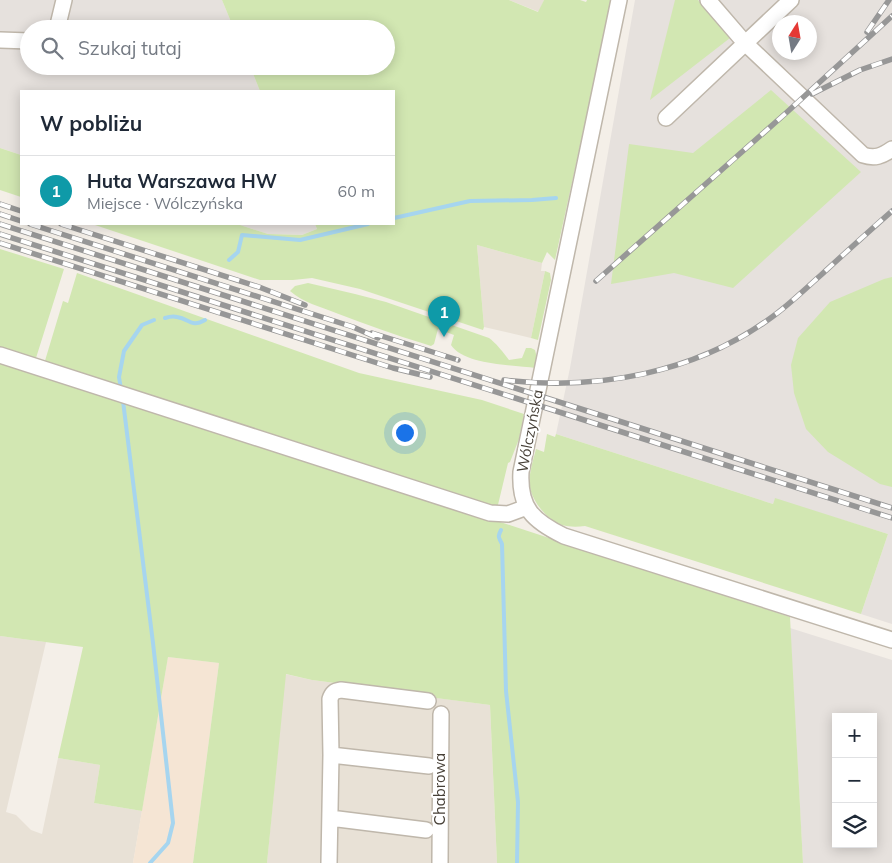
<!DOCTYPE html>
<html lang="pl">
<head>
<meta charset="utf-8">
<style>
	body { margin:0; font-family:Mulish,sans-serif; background:#f6f6f7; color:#1f2937 }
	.controls { position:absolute; right:15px; bottom:15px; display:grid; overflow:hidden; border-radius:0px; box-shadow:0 2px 12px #0003 }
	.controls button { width:45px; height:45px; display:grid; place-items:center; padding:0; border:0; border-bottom:1px solid #e0e1e3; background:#fff; color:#1f2937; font:25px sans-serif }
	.compass { position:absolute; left:772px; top:15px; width:45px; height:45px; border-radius:50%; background:#fff; box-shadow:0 2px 12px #0003; rotate:11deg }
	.you { position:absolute; left:404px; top:432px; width:18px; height:18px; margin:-12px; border:4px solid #fff; border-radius:50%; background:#1a73e8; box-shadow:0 0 0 8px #1a73e833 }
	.badge { display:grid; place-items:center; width:32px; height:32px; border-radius:50%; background:#d93025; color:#fff; font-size:16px; font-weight:700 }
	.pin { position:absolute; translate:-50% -41px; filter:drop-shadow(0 1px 2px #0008) }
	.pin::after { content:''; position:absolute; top:26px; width:18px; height:15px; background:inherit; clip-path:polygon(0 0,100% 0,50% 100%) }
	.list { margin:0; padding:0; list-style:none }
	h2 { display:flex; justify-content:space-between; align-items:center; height:65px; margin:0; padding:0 20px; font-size:21px }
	h2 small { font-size:16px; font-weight:400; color:#747a83 }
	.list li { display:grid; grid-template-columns:32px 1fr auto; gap:15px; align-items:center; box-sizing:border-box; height:70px; padding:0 20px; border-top:1px solid #e0e1e3 }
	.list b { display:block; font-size:19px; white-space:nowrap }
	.list p { margin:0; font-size:16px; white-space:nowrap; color:#747a83 }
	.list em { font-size:16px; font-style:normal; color:#747a83 }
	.icon { flex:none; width:28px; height:28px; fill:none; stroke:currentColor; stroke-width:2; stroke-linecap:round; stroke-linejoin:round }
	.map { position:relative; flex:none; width:892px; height:863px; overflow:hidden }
	.search { position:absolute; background:#fff; box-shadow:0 2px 12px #0003; left:20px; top:20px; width:375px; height:55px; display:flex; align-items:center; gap:12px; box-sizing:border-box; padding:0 18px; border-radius:28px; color:#747a83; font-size:19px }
	.panel { position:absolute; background:#fff; box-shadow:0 2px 12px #0003; left:20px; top:90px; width:375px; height:135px; border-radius:0px }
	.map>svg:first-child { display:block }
	.residential { fill:#e8e1d6 }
	.commercial { fill:#f5e5d4 }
	.industrial { fill:#e6e1dd; fill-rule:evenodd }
	.green { fill:#d2e7b2 }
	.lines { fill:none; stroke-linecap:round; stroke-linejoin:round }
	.stream { stroke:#a6d5ef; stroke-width:4 }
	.minor-casing { stroke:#bfb7ab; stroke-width:18 }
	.minor { stroke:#fff; stroke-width:15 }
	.rail-casing { stroke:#979797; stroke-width:5.5 }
	.rail { stroke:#fff; stroke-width:4; stroke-dasharray:11; stroke-linecap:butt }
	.labels { text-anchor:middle; stroke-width:4; stroke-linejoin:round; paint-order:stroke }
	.street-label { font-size:15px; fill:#474037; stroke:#fff }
</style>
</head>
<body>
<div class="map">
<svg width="892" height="863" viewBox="0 0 892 863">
	<rect width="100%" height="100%" fill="#f4efe8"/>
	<!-- residential -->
	<path class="residential" d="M 509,0 L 544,0 L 539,12 Z
		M 477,245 L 542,263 L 541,271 L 545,271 L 531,338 L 484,327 Z
		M 0,636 L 46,642 L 6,812 L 16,815 L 31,830 L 42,834 L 58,758 L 100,765 L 94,803 L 142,811 L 133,863 L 0,863 Z
		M 285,674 L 312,680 L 436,696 L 437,698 L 490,705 L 497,863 L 267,863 Z"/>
	<!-- commercial -->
	<path class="commercial" d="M 168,657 L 219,663 L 193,863 L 133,863 Z"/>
	<!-- industrial -->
	<path class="industrial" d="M 0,0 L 222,0 L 234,29 L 29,29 L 29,66 L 250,66 L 260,91 L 21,91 L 21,155 L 0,148 Z
		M 635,0 L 892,0 L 892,624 L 861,614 L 888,534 L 775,499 L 773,504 L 556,434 L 570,368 ZM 780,22 L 810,22 L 810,52 L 780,52 Z
		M 237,224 L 315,224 L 317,229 L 302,235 L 268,234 Z
		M 790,628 L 892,660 L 892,863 L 803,863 ZM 836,717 L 873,717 L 873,844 L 836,844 Z"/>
	<!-- green -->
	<path class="green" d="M 222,0 L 509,0 L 538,12 L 544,0 L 580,0 L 586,2 L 587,0 L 612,0 L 555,260 L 547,252 L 542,263 L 477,245 L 484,327 L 483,330 L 360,289 L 312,278 L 293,280 L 260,280 L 92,224 L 237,224 L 268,234 L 302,235 L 317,229 L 315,224 L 394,224 L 394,91 L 260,91 L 250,66 L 386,66 L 386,29 L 234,29 Z
		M 675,0 L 698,0 L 730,38 L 650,100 Z
		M 771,90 L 861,172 L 733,288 L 674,273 L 611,284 L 629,144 L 693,153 Z
		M 0,148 L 21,155 L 21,197 L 0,190 Z
		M 0,249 L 64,269 L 36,358 L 33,361 L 0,350 Z
		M 545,271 L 550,273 L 551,280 L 538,340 L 531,338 Z
		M 77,273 L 359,373 L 482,400 L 524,414 L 519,439 L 510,462 L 508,463 L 497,509 L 44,364 L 63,301 L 68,303 Z
		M 892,277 L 892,487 L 880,484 L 828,452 L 806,429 L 794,393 L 791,365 L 798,338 L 830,302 L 884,279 Z
		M 308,283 L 355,294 L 386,302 L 489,338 C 495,342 504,353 509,360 L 522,358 L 526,348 L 531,348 L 535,350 L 537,358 L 536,368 C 513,365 464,365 451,345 L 454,335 L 438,329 L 434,344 L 431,346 L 425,344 C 395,335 365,324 336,313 C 321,307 302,302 290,291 L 295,286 Z
		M 0,358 C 264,444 527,531 790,617 L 803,863 L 497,863 L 490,705 L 436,698 L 436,696 L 312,680 L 286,674 L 267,863 L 193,863 L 219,663 L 168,657 L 142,811 L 94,803 L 100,765 L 58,758 L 83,647 L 0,636 Z
		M 547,434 L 555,437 L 556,434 L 773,504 L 775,498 L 888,534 L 861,614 L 585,526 C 577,527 569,527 562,525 C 547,520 533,502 530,488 C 528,475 533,461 536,449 L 544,452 Z"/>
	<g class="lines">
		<!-- stream -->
		<path class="stream" d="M 394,218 L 470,201 L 532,200 L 556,198
			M 229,260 L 238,252 L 242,235 L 300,240 L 368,224
			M 165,318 C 168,317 174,316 177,317 C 190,319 191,328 205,320
			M 121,389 L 119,377 L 124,351 L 142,325 L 154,320
			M 123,401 L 153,643 L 173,823 L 168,843 L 150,863
			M 501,530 C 497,538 499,537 502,544 L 506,691 L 518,802 L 517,863"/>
		<defs>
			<path id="minor" d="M 619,0 L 521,472 C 519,508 533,521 564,536 L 892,640
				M 708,0 L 745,43 L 863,155 C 875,159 882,156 892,149
				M 57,29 L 64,0
				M 0,40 L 29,41
				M 666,118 L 791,0
				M 0,355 L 490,513 L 508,514 L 527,507
				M 331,755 L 429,766
				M 330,818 L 426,830
				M 329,863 L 331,755 L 330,699 C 332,693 334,691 341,690 L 428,701
				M 440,863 L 441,714"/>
		</defs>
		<!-- minor casing -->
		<use href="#minor" class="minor-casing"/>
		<!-- minor -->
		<use href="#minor" class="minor"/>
		<defs>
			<path id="rail" d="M 867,32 L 889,0
				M 812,94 L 860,70 L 892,59
				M 0,204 L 21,211
				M 0,214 L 21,221
				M 0,224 L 892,508
				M 30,224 L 353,327 L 378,338
				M 61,224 L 259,287 L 305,305
				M 0,234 L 892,518
				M 0,243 L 393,368 L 430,377
				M 596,281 L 786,113 L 892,16
				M 372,333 L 458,360
				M 504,380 C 597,391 696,373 772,317 C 790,304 805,289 821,275 C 845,253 868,232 892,211"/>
		</defs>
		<!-- rail casing -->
		<use href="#rail" class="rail-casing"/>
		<!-- rail -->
		<use href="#rail" class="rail"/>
	</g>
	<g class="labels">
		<!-- street labels -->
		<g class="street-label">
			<text transform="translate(530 431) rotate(-79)" y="5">Wólczyńska</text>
			<text transform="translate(440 789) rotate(-90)" y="5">Chabrowa</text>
		</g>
	</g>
</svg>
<div class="controls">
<button>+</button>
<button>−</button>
<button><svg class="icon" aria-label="layers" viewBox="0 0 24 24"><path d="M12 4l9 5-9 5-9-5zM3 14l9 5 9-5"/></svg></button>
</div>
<svg class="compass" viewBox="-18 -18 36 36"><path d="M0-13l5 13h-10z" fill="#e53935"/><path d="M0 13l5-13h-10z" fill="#747a83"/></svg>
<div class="you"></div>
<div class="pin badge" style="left:444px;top:337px;background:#0f9aa8">1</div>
<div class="search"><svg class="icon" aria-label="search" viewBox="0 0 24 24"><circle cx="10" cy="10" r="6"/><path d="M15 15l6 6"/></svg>Szukaj tutaj</div>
<section class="panel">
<h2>W pobliżu<small></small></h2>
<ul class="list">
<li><span class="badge" style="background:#0f9aa8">1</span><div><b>Huta Warszawa HW</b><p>Miejsce · Wólczyńska</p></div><em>60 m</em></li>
</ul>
</section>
</div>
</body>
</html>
